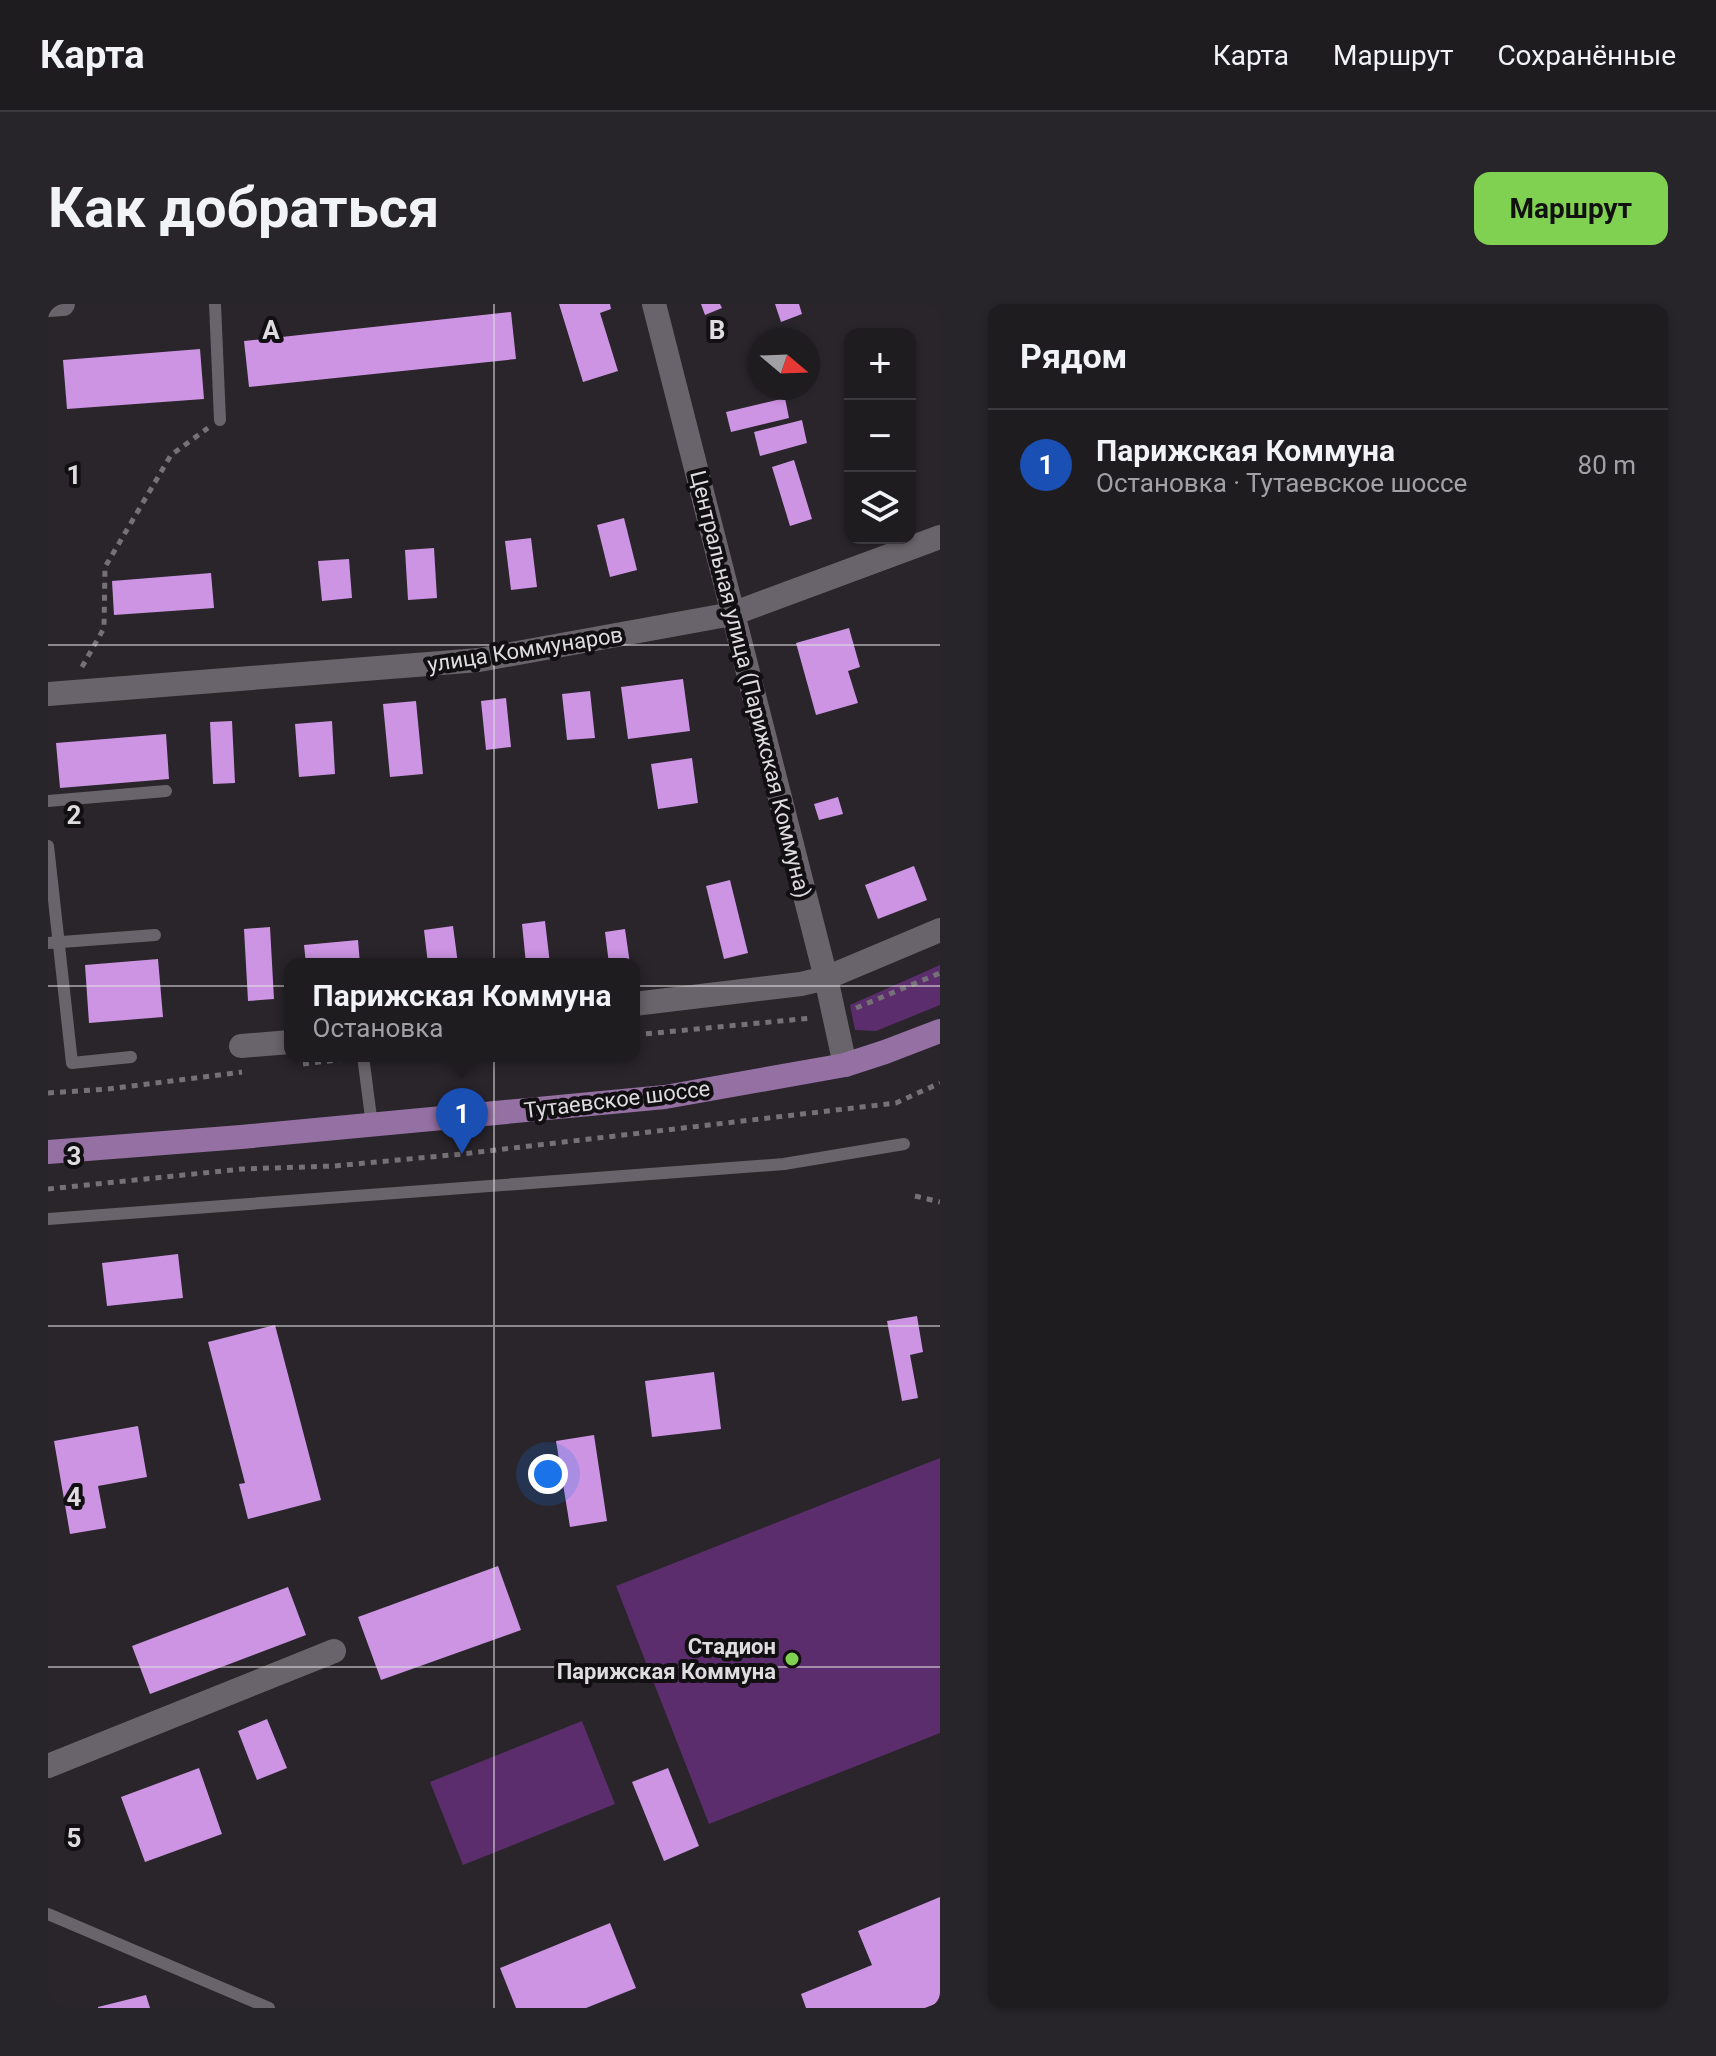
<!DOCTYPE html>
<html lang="ru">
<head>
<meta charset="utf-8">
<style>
	body { margin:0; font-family:Roboto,sans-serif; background:#272529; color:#f1f3f6 }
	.controls { position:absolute; right:24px; top:24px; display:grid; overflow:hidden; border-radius:16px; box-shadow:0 2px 6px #0004 }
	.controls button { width:72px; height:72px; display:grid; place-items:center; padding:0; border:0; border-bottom:2px solid #3c3a3e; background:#1f1c20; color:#f1f3f6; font:40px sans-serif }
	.compass { position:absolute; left:700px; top:24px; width:72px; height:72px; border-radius:50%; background:#1f1c20; box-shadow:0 2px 6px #0004; rotate:109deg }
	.you { position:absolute; left:500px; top:1170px; width:28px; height:28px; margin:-20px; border:6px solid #fff; border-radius:50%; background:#1a73e8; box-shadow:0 0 0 12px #1a73e833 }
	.badge { display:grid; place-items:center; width:52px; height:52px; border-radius:50%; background:#80d051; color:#fff; font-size:26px; font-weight:700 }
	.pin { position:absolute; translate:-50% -66px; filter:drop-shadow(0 2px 4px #0008) }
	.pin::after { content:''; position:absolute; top:42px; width:28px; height:24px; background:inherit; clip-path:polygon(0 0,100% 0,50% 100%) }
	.popup { position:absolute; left:236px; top:654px; width:356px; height:104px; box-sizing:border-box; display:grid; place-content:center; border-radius:16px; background:#1f1c20; filter:drop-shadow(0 2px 6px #0005); font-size:26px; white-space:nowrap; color:#a1a1a5 }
	.popup b { font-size:30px; color:#f1f3f6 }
	.popup::after { content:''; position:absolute; left:50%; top:100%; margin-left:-16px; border:16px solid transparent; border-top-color:#1f1c20 }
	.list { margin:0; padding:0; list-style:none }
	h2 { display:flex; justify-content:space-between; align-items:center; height:104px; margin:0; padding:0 32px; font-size:34px }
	h2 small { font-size:26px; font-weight:400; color:#a1a1a5 }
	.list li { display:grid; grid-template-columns:52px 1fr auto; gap:24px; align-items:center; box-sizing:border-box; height:112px; padding:0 32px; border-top:2px solid #3c3a3e }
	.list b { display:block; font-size:30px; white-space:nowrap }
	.list p { margin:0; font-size:26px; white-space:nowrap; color:#a1a1a5 }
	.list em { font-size:26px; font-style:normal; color:#a1a1a5 }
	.icon { flex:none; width:44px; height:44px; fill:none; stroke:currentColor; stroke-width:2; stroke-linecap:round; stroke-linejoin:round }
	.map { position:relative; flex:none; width:892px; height:1704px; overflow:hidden; border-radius:16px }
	header { display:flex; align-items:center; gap:48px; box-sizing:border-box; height:112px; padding:0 40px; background:#1f1c20; border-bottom:2px solid #3c3a3e }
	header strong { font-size:38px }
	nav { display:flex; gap:44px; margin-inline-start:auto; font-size:28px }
	.intro { display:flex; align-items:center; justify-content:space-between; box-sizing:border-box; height:192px; padding:0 48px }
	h1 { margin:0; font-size:56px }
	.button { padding:20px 36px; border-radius:16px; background:#80d051; color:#111; font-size:28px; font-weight:700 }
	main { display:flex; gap:48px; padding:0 48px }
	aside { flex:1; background:#1f1c20; border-radius:16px; box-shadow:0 2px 6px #0004 }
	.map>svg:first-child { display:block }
	.green { fill:#5b2d6c }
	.building { fill:#cc94e3 }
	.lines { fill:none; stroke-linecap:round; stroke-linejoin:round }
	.path { stroke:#757177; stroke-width:5; stroke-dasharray:6 6; stroke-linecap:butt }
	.lane { stroke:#69646b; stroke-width:12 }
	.street { stroke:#69646b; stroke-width:24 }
	.primary { stroke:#9571a3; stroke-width:24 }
	.grid { fill:none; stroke:#dfdce0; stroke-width:2; stroke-opacity:0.55 }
	.poi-dot { fill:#80d051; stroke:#110f11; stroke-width:3 }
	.labels { text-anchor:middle; stroke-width:8; stroke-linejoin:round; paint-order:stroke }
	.street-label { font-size:22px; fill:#dfdce0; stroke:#110f11 }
	.poi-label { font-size:22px; font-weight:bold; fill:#dfdce0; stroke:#110f11; text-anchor:end }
	.grid-label { font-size:26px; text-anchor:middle; font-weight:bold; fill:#dfdce0; stroke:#110f11; stroke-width:8; stroke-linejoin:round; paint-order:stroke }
</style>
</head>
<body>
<header>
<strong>Карта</strong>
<nav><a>Карта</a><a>Маршрут</a><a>Сохранённые</a></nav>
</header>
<div class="intro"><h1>Как добраться</h1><a class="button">Маршрут</a></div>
<main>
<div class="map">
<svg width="892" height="1704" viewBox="0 0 892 1704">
	<rect width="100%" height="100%" fill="#29252b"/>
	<!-- green -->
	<path class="green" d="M 892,661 L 892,701 L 828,727 L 807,726 L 802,701 Z
		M 892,1154 L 892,1429 L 661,1520 L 568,1282 Z
		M 534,1417 L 567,1500 L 415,1561 L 382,1478 Z"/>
	<!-- building -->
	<path class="building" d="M 511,0 L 562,0 L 563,5 L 552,9 L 570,67 L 535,78 Z
		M 653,0 L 672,0 L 674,4 L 657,11 Z
		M 727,0 L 751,0 L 754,10 L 733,18 Z
		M 463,8 L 468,55 L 201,83 L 196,37 Z
		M 152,45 L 156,95 L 19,105 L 15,56 Z
		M 737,94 L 741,114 L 683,128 L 678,108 Z
		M 754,116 L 759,139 L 712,152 L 706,128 Z
		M 746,156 L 764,215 L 742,222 L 724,163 Z
		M 576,214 L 589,266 L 562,273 L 549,221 Z
		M 483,234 L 489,283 L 463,286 L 457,237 Z
		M 386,244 L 389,294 L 360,296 L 357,246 Z
		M 301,255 L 304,294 L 274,297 L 270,257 Z
		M 163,269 L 166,304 L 66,311 L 64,277 Z
		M 801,324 L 812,363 L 800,367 L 810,399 L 768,411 L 748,339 Z
		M 635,375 L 642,427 L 580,435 L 573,383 Z
		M 542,387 L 547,434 L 519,436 L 514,390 Z
		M 458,394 L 463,443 L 438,446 L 433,397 Z
		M 368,397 L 375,470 L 342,473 L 335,400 Z
		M 184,417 L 187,479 L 165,480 L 162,418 Z
		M 284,417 L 287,470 L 251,473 L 247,420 Z
		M 118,430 L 121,475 L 12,484 L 8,439 Z
		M 644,454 L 650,499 L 610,505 L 603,460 Z
		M 790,493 L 795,510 L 771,516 L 766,500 Z
		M 866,562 L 879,596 L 830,615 L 817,581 Z
		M 682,576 L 700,649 L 676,655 L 658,582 Z
		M 497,617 L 502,660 L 478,660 L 474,620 Z
		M 405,622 L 410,660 L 380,660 L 376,626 Z
		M 222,623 L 226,695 L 200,697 L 196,625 Z
		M 577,625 L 582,660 L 561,660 L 557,628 Z
		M 310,636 L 312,660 L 258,660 L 256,641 Z
		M 110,655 L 115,713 L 41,719 L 37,661 Z
		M 130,950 L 135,994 L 59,1002 L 54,959 Z
		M 869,1012 L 875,1048 L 862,1051 L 870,1094 L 854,1097 L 839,1017 Z
		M 227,1021 L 273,1196 L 200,1215 L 191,1180 L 197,1179 L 160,1038 Z
		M 666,1068 L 673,1125 L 604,1133 L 597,1077 Z
		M 90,1122 L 99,1173 L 50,1182 L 58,1224 L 22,1230 L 6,1137 Z
		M 546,1131 L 559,1217 L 522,1223 L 508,1137 Z
		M 450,1262 L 473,1326 L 333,1376 L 310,1313 Z
		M 240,1283 L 258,1331 L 102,1390 L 84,1342 Z
		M 219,1415 L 239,1464 L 209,1476 L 190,1427 Z
		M 151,1464 L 174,1530 L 97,1558 L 73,1493 Z
		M 620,1464 L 651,1542 L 616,1557 L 584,1478 Z
		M 892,1593 L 892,1698 L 877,1704 L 758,1704 L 753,1690 L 824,1661 L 810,1627 Z
		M 562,1619 L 588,1684 L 538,1704 L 468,1704 L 452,1664 Z
		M 98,1691 L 102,1704 L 50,1704 L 50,1703 Z"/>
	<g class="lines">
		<!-- path -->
		<path class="path" d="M 34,363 L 56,324 L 57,263 L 123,151 L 160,124
			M 808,704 L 892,669
			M 586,731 L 764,714
			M 255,760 L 297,755
			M 0,789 L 60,785 L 194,768
			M 0,885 L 194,865 L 286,862 L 414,850 L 848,799 L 892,779
			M 867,892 L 892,898"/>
		<!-- lane -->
		<path class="lane" d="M 167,0 L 172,116
			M 0,497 L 118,487
			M 0,542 L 24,759 L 83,753
			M 0,639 L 107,631
			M 315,752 L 324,821
			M 0,915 L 736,860 L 856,840
			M 0,1610 L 221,1704"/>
		<!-- street -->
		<path class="street" d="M 606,0 L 778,674 L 797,761
			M 0,1 L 15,0
			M 0,390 L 431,356 L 684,310 L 892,233
			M 586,700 L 753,680 L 778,674 L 892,626
			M 193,742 L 242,738
			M 0,1462 L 286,1347"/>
		<!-- primary -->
		<path class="primary" d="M 0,848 L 193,833 L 617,793 L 797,761 L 837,748 L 892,727"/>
	</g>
	<!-- grid -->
	<path class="grid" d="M 446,0 L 446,1704M 0,341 L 892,341M 0,682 L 892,682M 0,1022 L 892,1022M 0,1363 L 892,1363"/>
	<!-- markers -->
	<circle class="poi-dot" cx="744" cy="1355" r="8"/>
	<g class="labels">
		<!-- street labels -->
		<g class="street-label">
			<text transform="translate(477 345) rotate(-9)" y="8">улица Коммунаров</text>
			<text transform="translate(703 380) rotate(76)" y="8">Центральная улица (Парижская Коммуна)</text>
			<text transform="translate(569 795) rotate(-7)" y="8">Тутаевское шоссе</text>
		</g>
		<!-- poi labels -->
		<g class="poi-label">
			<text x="728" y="1350">Стадион<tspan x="728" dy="25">Парижская Коммуна</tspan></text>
		</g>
	</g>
	<g class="grid-label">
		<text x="223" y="35">A</text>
		<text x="669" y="35">B</text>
		<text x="26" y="180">1</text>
		<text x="26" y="520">2</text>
		<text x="26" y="861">3</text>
		<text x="26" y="1202">4</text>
		<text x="26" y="1543">5</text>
	</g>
</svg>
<div class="controls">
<button>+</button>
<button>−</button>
<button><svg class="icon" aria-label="layers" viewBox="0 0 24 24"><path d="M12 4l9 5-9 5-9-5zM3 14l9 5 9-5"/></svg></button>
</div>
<svg class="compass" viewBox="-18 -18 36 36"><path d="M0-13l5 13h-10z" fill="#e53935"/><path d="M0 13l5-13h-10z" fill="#a1a1a5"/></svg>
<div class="you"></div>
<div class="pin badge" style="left:414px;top:850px;background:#1a4fb4">1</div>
<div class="popup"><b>Парижская Коммуна</b>Остановка</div>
</div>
<aside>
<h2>Рядом<small></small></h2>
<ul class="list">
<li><span class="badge" style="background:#1a4fb4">1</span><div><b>Парижская Коммуна</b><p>Остановка · Тутаевское шоссе</p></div><em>80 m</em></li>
</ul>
</aside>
</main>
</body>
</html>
